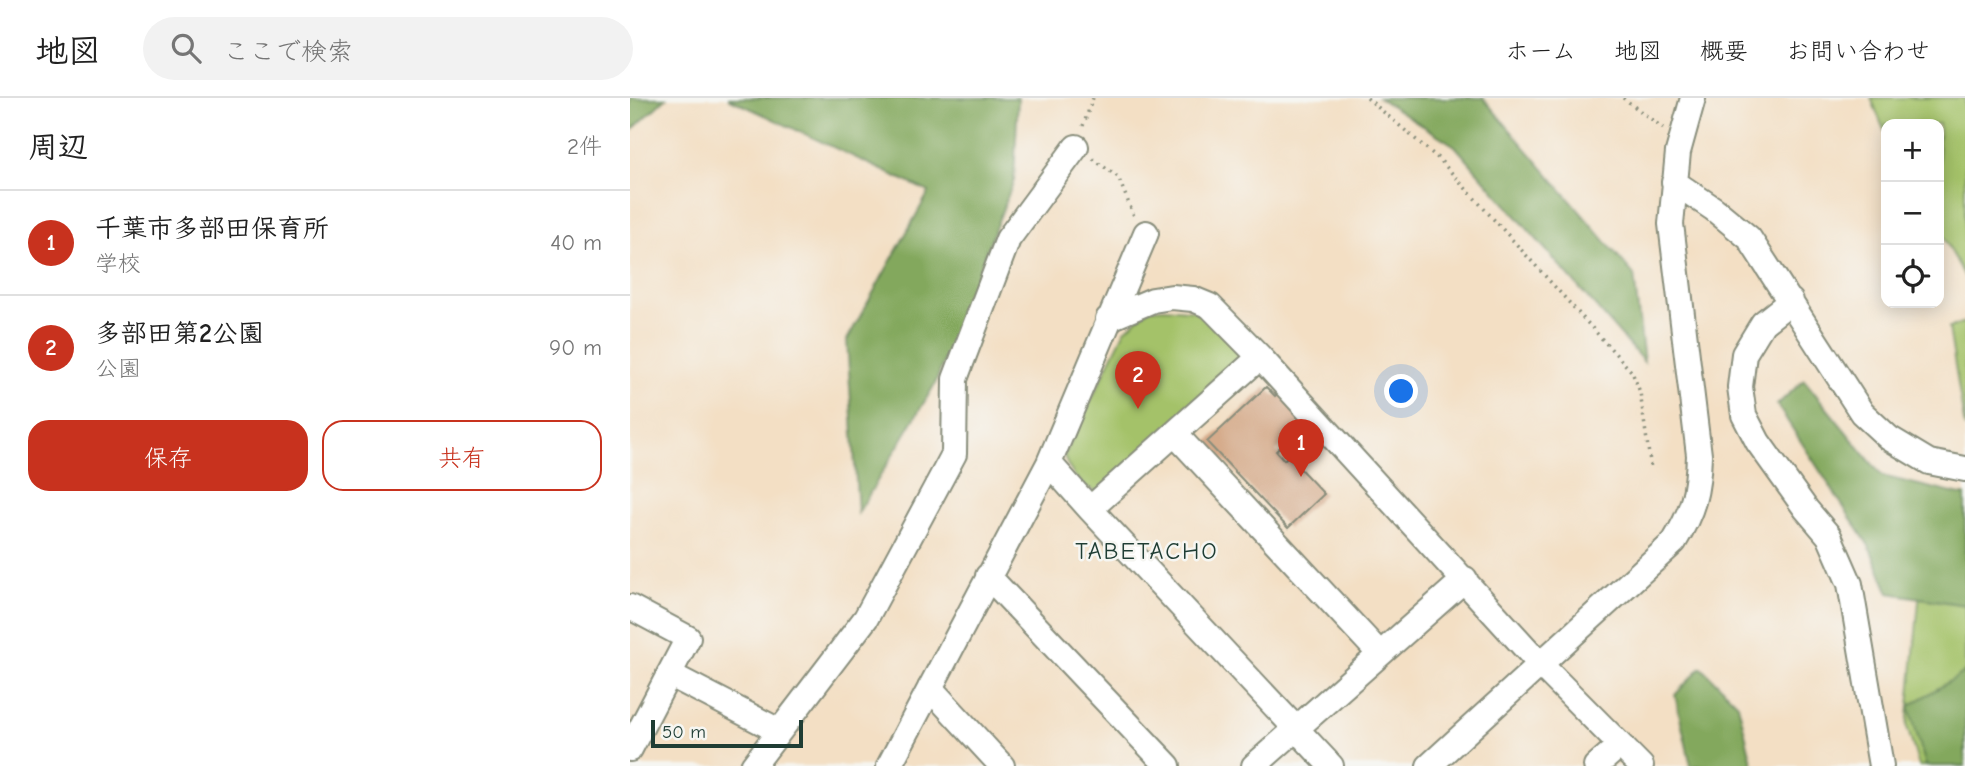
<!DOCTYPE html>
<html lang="ja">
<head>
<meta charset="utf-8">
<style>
	body { margin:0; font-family:"Comic Neue","Klee One",sans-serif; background:#f2f2f2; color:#222 }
	.controls { position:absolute; right:21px; top:21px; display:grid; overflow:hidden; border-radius:14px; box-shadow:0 4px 18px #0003 }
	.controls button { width:63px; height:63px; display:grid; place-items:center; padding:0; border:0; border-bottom:2px solid #e0e0e0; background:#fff; color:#222; font:35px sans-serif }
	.scale { position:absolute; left:21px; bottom:18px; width:152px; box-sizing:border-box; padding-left:7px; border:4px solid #1f3d34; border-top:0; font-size:19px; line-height:24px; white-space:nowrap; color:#1f3d34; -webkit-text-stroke:5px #f6f6f2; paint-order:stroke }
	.you { position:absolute; left:772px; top:294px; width:24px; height:24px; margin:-18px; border:5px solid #fff; border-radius:50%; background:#1a73e8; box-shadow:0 0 0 10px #1a73e833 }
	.badge { display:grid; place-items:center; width:46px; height:46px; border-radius:50%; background:#c8321e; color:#fff; font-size:23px; font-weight:700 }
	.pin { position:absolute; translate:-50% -58px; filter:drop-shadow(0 2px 4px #0008) }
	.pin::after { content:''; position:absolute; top:37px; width:24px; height:21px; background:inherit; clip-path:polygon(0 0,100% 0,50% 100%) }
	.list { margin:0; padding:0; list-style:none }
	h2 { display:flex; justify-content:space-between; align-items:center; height:91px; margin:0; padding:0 28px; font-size:30px }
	h2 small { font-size:23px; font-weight:400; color:#767676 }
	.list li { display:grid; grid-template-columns:46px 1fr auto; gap:21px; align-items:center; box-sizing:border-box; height:105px; padding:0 28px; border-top:2px solid #e0e0e0 }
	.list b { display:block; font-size:26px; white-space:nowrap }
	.list p { margin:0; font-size:23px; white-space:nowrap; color:#767676 }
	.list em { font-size:23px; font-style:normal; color:#767676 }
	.actions { display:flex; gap:14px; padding:21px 28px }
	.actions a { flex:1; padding:16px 0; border:2px solid #c8321e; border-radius:21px; text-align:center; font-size:24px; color:#c8321e }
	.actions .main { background:#c8321e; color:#fff }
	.icon { flex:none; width:38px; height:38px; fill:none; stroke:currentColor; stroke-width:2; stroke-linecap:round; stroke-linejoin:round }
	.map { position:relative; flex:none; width:1335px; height:668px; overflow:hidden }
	header { display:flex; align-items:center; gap:42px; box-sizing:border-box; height:98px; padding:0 35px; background:#fff; border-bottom:2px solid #e0e0e0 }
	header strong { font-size:33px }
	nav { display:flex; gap:38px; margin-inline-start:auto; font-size:24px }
	.search { width:490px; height:63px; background:#f2f2f2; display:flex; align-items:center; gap:18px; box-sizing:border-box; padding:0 24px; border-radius:38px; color:#767676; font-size:26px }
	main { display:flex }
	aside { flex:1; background:#fff }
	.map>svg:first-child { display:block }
	.green { fill:#a4c269; stroke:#62804e; stroke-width:2 }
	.forest { fill:#83a85d; stroke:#517248; stroke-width:2 }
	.building { fill:#d5ab8b }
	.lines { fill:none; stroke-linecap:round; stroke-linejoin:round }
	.minor-casing { stroke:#898e7c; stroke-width:28 }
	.path { stroke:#898e7c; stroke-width:3.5; stroke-dasharray:2 5; stroke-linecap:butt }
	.minor { stroke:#fff; stroke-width:24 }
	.labels { text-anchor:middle; stroke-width:5; stroke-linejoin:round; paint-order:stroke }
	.neighbourhood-label { font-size:24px; letter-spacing:2px; fill:#1f3d34; stroke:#f6f6f2 }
</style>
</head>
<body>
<header>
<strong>地図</strong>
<div class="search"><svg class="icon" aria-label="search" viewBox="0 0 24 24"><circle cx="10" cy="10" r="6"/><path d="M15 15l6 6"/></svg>ここで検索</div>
<nav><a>ホーム</a><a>地図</a><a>概要</a><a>お問い合わせ</a></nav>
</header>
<main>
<aside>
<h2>周辺<small>2件</small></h2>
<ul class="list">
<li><span class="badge">1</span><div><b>千葉市多部田保育所</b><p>学校</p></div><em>40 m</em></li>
<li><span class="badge">2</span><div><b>多部田第2公園</b><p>公園</p></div><em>90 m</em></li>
</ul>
<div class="actions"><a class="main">保存</a><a>共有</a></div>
</aside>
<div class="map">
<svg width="1335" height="668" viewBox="0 0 1335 668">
	<rect width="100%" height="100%" fill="#f6f6f2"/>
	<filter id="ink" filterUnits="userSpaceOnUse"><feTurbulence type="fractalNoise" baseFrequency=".0143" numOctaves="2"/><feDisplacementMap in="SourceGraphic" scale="14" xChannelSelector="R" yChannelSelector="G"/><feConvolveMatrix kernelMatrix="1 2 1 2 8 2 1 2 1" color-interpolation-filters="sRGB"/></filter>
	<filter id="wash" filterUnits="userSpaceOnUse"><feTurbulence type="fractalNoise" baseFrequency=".00686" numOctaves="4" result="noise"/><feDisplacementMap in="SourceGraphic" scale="28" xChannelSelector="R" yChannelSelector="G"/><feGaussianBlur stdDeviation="1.57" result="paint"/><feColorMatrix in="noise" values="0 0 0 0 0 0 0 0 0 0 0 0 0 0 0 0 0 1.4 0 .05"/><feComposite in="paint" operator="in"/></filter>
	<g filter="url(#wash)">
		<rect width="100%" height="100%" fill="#f3dfc4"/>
		<!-- green -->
		<path class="green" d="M 1241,0 L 1335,0 L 1335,179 L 1309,131 L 1309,26 L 1256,26 L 1256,37 Z
			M 535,210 L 568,213 L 611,254 L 612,264 L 468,394 C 451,389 439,374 434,358 L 495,232 L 519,211 Z
			M 1335,224 L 1335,330 L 1319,230 Z
			M 1299,397 L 1335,397 L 1335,668 L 1289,668 L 1277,629 Z"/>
		<!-- forest -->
		<path class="forest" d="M 0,0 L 36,0 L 0,34 Z
			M 98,0 L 388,0 L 384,82 L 305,286 L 228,415 L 217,242 L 299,94 Z
			M 749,0 L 853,0 L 1004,177 L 1014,264 L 825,48 Z
			M 1174,282 L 1252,378 L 1335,398 L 1335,507 L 1259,495 L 1239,448 L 1147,307 Z
			M 1071,569 L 1108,606 L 1123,668 L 1061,668 L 1045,597 Z
			M 1335,574 L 1335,668 L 1296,668 L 1279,608 Z"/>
		<g id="blocks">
			<!-- building -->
			<path class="building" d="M 636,289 L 645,298 L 649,294 L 677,324 L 646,353 L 654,362 L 658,358 L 694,396 L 658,430 L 577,344 Z"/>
		</g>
	</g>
	<g filter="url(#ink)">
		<use href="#blocks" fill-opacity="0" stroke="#898e7c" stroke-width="2"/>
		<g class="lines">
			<defs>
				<path id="minor" d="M 1044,84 L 1084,111 L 1119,140 L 1232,315 L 1259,340 L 1299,364 L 1335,371
					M 1161,203 L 1133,225 L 1114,256 L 1110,289 L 1114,317 L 1128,344 L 1176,411 L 1199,438 L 1220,486 L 1251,668
					M 478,221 L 523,202 L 542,199 L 563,201 L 580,208 L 630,259 L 911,567 L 1011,668
					M 545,336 L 750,556
					M 419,365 L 460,411 L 701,668
					M 460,411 L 630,259
					M 358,478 L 538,668
					M 0,509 L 58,540 L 0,651
					M 39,576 L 149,633
					M 300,590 L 372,668
					M 123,668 L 236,520 L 324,356 L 325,281 L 378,141 L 446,49
					M 259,668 L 419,365 L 516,135
					M 624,668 L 835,481
					M 799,668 L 1044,444 C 1063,413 1068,394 1069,357 L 1041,126 L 1048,54 L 1063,0
					M 966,668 L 990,647"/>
			</defs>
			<!-- minor casing -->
			<use href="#minor" class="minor-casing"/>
			<!-- path -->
			<path class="path" d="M 737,0 L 810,62 L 1002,274 L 1010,294 L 1021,371
				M 993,0 L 1033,30
				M 453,28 L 463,0
				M 463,61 L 488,79 L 504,118"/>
			<!-- minor -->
			<use href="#minor" class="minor"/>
		</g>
	</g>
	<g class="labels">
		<!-- neighbourhood labels -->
		<g class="neighbourhood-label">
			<text x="517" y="461">TABETACHO</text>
		</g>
	</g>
</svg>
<div class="controls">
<button>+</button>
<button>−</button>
<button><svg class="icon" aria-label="locate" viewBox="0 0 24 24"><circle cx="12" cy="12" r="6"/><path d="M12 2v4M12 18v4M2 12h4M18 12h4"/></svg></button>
</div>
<div class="scale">50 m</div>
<div class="you"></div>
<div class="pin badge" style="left:671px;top:379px">1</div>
<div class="pin badge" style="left:508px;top:311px">2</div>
</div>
</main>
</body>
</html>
